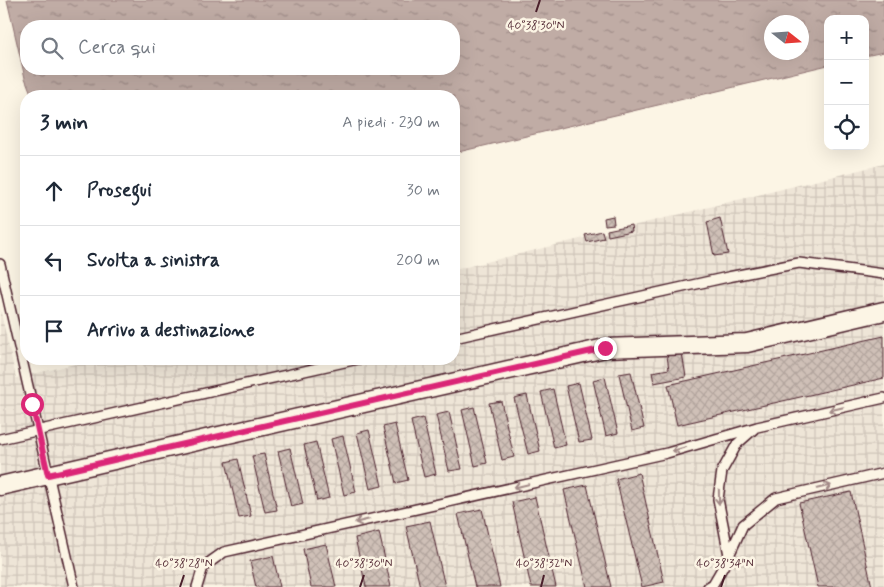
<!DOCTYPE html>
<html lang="it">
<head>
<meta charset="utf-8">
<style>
	body { margin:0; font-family:Mynerve,sans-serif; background:#f6f6f7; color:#1f2937 }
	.controls { position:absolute; right:15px; top:15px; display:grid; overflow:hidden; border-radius:10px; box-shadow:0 5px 20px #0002 }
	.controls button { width:45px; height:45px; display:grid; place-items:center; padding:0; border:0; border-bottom:1px solid #e0e1e3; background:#fff; color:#1f2937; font:25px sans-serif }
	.compass { position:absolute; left:764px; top:15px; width:45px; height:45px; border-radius:50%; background:#fff; box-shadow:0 5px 20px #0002; rotate:107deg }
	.stop { position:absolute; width:15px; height:15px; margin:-11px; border:4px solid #db2777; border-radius:50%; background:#fff }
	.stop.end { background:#db2777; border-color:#fff; box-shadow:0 1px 5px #0008 }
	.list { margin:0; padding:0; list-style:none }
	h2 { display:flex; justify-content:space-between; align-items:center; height:65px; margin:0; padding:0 20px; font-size:21px }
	h2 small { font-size:16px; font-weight:400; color:#747a83 }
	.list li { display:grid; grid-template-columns:32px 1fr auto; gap:15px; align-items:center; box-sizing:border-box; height:70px; padding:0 20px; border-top:1px solid #e0e1e3 }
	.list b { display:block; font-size:19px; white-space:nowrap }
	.list em { font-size:16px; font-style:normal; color:#747a83 }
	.icon { flex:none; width:28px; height:28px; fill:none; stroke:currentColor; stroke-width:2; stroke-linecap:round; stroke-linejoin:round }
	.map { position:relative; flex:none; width:884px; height:587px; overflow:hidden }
	.search { position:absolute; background:#fff; box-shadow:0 5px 20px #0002; left:20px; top:20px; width:440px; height:55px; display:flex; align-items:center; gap:12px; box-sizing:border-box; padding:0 18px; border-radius:20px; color:#747a83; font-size:19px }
	.panel { position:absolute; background:#fff; box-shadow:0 5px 20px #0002; left:20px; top:90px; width:440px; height:275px; border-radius:20px }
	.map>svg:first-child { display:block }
	.industrial { fill:url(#industrial-grid) }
	.water { fill:url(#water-ripples); stroke:#917474; fill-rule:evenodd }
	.building { fill:url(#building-cross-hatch); stroke:#4a1f2b }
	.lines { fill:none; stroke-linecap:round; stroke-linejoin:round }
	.service-casing { stroke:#4a1f2b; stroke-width:12 }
	.minor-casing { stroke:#4a1f2b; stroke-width:21 }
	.service { stroke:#fcf5e5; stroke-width:9 }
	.minor { stroke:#fcf5e5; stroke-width:18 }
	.oneway { stroke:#a38a88 }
	.route { stroke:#db2777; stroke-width:6 }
	.ticks { fill:none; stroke:#4a1f2b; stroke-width:2 }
	.ticks-label { font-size:12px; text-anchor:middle; fill:#4a1f2b; stroke:#fcf5e5; stroke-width:5; stroke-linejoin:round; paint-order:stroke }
</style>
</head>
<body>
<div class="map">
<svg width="884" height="587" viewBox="0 0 884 587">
	<defs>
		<pattern id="industrial-grid" width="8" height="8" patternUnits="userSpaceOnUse" patternTransform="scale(1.25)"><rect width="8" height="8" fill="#eee5d7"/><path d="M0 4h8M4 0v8" fill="none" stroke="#cec4b9"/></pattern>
		<pattern id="water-ripples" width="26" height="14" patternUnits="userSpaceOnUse" patternTransform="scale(1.25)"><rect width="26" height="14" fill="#c0aca5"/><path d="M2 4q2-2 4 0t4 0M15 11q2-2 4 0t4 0" fill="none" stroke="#9e8b87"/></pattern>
		<pattern id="building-cross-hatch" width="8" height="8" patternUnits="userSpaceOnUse" patternTransform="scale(1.25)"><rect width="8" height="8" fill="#cfc0b7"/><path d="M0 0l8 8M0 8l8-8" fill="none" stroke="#b3a59e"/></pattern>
	</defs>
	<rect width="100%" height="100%" fill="#fcf5e5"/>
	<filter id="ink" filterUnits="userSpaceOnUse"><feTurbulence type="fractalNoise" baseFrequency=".02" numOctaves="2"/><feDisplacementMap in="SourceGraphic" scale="10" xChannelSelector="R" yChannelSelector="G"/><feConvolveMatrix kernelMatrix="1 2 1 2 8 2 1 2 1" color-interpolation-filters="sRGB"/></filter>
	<g filter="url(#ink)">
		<!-- industrial -->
		<path class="industrial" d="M 884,164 L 884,587 L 0,587 L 0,309 L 16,378 L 96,359 L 454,359 L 454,270 Z"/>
		<!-- water -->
		<path class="water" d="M 7,0 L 884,0 L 884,52 L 865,56 L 865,19 L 828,19 L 828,65 L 454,153 L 454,96 L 32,96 L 25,78 ZM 772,22 L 802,22 L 802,52 L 772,52 ZM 26,26 L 454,26 L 454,69 L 26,69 Z"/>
		<!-- building -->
		<path class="building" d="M 613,216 L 614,224 L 605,225 L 604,218 Z
			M 720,218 L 728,254 L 714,256 L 707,222 Z
			M 631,225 L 632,231 L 608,236 L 607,230 Z
			M 602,231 L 604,238 L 587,242 L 585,235 Z
			M 884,336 L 884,378 L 677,425 L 668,385 Z
			M 681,347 L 686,377 L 654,383 L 652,372 L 669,369 L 666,350 Z
			M 631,372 L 644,428 L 632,431 L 619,374 Z
			M 605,377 L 618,433 L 606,436 L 593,380 Z
			M 579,383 L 592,440 L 579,442 L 566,386 Z
			M 553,389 L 566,445 L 554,448 L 541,392 Z
			M 527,395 L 540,451 L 528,454 L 514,398 Z
			M 501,401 L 514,457 L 502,460 L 489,403 Z
			M 474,407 L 487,463 L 475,466 L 462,410 Z
			M 449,412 L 462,469 L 449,471 L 436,415 Z
			M 423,418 L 436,474 L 424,477 L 411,421 Z
			M 395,424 L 408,480 L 396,483 L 383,427 Z
			M 369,430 L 382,486 L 370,489 L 357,433 Z
			M 343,436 L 356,492 L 344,495 L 331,439 Z
			M 316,442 L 329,498 L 317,501 L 304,445 Z
			M 290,448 L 303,504 L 291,507 L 278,451 Z
			M 264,454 L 277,510 L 265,512 L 252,456 Z
			M 238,459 L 251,516 L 239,518 L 226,462 Z
			M 639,473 L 664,582 L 642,587 L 616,479 Z
			M 587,485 L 611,587 L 587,587 L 564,490 Z
			M 851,492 L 872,587 L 818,587 L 799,503 Z
			M 535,497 L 556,587 L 531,587 L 512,502 Z
			M 482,509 L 500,587 L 475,587 L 458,514 Z
			M 430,521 L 445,587 L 420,587 L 406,526 Z
			M 379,532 L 391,587 L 366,587 L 355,538 Z
			M 326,544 L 336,587 L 311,587 L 303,549 Z
			M 273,556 L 280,587 L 256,587 L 250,561 Z"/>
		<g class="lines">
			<defs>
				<path id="service" d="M 0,264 L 74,587
					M 454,338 L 728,277 L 799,263 L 884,274
					M 0,439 L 358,359
					M 729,555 L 718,499 L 722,471 L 737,444 L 754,429
					M 197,587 L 203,567 L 224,552 L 667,453 L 757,427 L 884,398
					M 708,587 L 713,584 L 727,560 L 743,525 L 776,498 L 884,473"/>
				<path id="minor" d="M 0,486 L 605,348 L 747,343 L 884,311"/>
			</defs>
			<!-- service casing -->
			<use href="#service" class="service-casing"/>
			<!-- minor casing -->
			<use href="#minor" class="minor-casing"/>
			<!-- service -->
			<use href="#service" class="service"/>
			<!-- minor -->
			<use href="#minor" class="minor"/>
		</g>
		<!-- one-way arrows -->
		<defs><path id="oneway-shaft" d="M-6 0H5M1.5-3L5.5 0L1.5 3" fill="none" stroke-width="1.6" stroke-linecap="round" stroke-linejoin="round" transform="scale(1.25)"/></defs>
		<g class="oneway">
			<use href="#oneway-shaft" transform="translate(836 409) rotate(167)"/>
			<use href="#oneway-shaft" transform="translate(679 449) rotate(164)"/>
			<use href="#oneway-shaft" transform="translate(521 486) rotate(167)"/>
			<use href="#oneway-shaft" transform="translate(824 487) rotate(-13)"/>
			<use href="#oneway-shaft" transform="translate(719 497) rotate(89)"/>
			<use href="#oneway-shaft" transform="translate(362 521) rotate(167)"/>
		</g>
	</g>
	<g class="lines" filter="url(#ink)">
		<!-- route -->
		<path class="route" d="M 32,404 L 48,475 L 605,348"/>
	</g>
	<!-- ticks -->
	<path class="ticks" d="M 536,12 L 540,0M 180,587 L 184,575M 360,587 L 364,575M 541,587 L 544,575M 721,587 L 725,575"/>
	<g class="ticks-label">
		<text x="536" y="29">40°38'30"N</text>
		<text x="184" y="567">40°38'28"N</text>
		<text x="364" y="567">40°38'30"N</text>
		<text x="544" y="567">40°38'32"N</text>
		<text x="725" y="567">40°38'34"N</text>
	</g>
</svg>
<div class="controls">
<button>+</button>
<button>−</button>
<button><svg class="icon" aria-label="locate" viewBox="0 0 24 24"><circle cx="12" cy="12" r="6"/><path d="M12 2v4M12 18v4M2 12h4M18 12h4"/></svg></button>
</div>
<svg class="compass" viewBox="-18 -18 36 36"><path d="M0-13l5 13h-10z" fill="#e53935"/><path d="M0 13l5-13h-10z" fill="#747a83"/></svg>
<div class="stop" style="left:32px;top:404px"></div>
<div class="stop end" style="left:605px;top:348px"></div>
<div class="search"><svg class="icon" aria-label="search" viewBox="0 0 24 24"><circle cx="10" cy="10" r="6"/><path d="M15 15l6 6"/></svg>Cerca qui</div>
<section class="panel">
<h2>3 min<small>A piedi · 230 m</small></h2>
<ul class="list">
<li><svg class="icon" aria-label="ahead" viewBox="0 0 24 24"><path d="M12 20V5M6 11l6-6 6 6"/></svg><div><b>Prosegui</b></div><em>30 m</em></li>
<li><svg class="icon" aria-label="left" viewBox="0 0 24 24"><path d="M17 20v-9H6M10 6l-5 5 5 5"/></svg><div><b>Svolta a sinistra</b></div><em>200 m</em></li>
<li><svg class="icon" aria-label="arrive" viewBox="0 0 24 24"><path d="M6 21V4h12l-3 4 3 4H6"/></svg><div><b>Arrivo a destinazione</b></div></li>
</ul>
</section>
</div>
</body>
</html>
